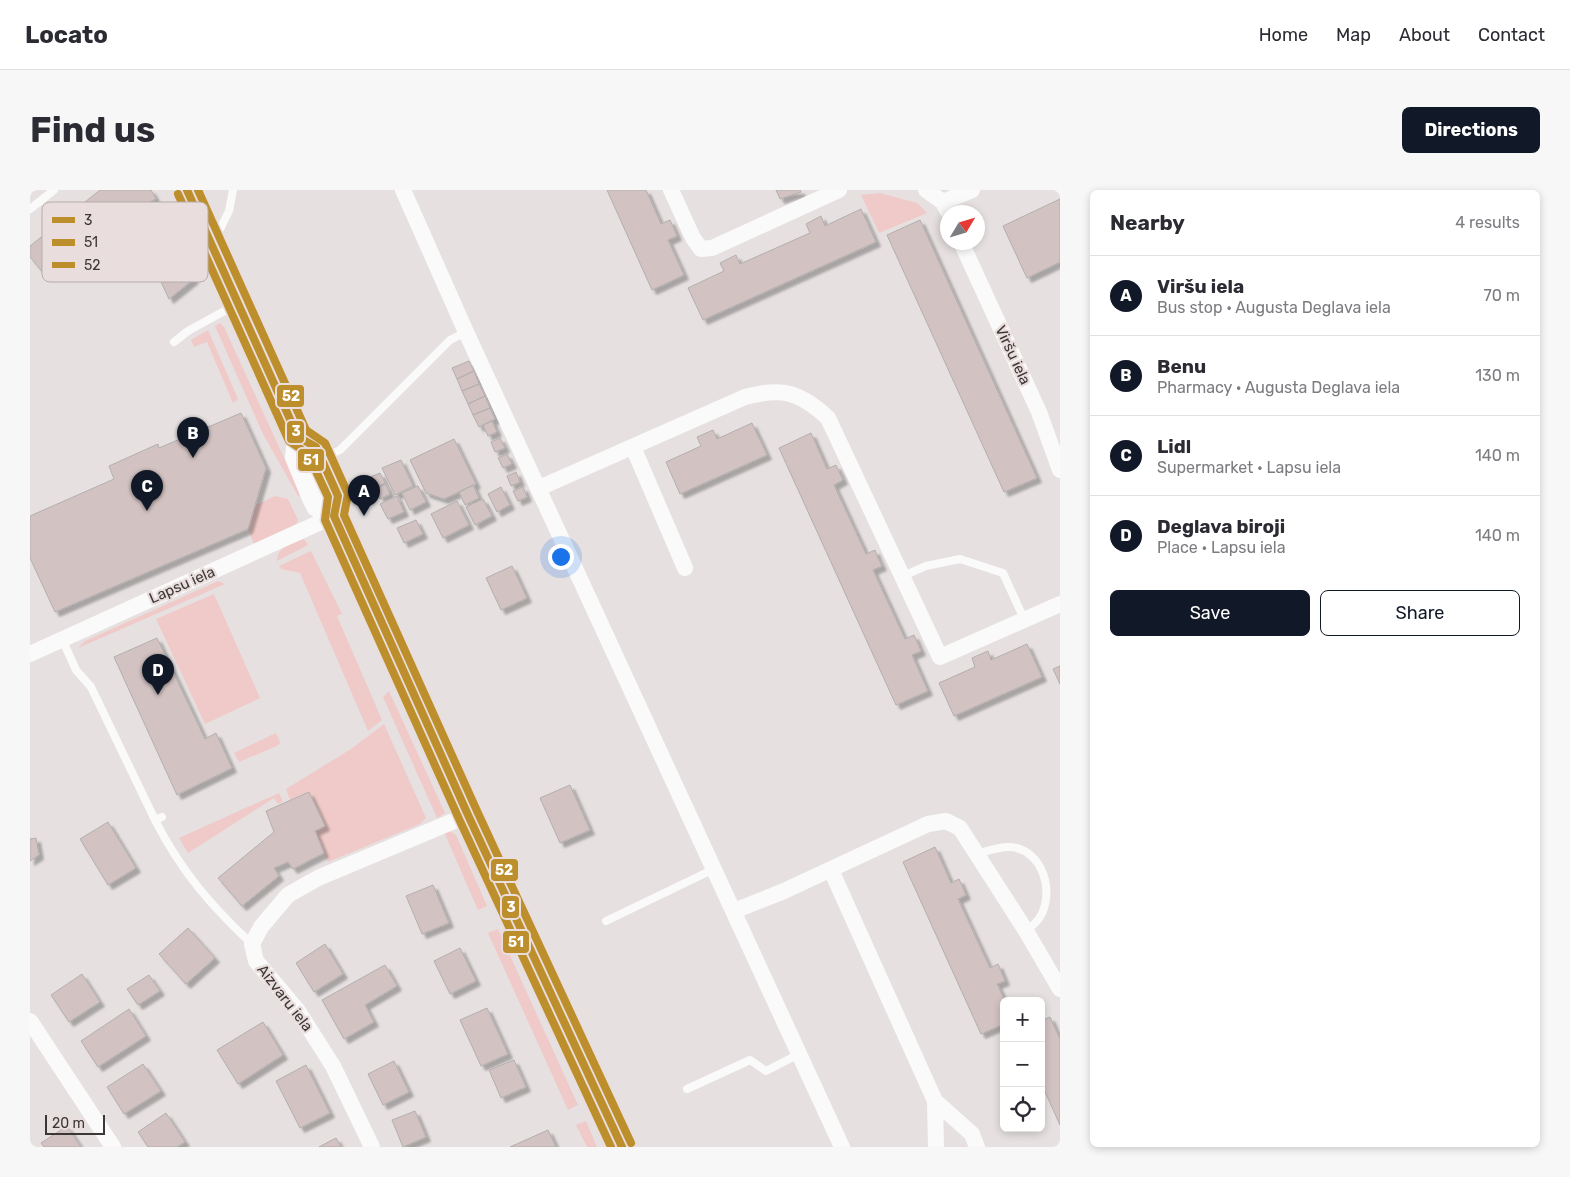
<!DOCTYPE html>
<html lang="en">
<head>
<meta charset="utf-8">
<style>
	body { margin:0; font-family:Rubik,sans-serif; background:#f7f7f7; color:#2b2b33 }
	.controls { position:absolute; right:15px; bottom:15px; display:grid; overflow:hidden; border-radius:8px; box-shadow:0 2px 8px #0003 }
	.controls button { width:45px; height:45px; display:grid; place-items:center; padding:0; border:0; border-bottom:1px solid #e1e1e2; background:#fff; color:#2b2b33; font:25px sans-serif }
	.compass { position:absolute; left:910px; top:15px; width:45px; height:45px; border-radius:50%; background:#fff; box-shadow:0 2px 8px #0003; rotate:52deg }
	.scale { position:absolute; left:15px; bottom:12px; width:60px; box-sizing:border-box; padding-left:5px; border:2px solid #3c3737; border-top:0; font-size:14px; line-height:18px; white-space:nowrap; color:#3c3737; -webkit-text-stroke:4px #e9dedd; paint-order:stroke }
	.you { position:absolute; left:530px; top:366px; width:18px; height:18px; margin:-12px; border:4px solid #fff; border-radius:50%; background:#1a73e8; box-shadow:0 0 0 8px #1a73e833 }
	.badge { display:grid; place-items:center; width:32px; height:32px; border-radius:50%; background:#111827; color:#fff; font-size:16px; font-weight:700 }
	.pin { position:absolute; translate:-50% -41px; filter:drop-shadow(0 1px 2px #0008) }
	.pin::after { content:''; position:absolute; top:26px; width:18px; height:15px; background:inherit; clip-path:polygon(0 0,100% 0,50% 100%) }
	.list { margin:0; padding:0; list-style:none }
	h2 { display:flex; justify-content:space-between; align-items:center; height:65px; margin:0; padding:0 20px; font-size:21px }
	h2 small { font-size:16px; font-weight:400; color:#7c7c81 }
	.list li { display:grid; grid-template-columns:32px 1fr auto; gap:15px; align-items:center; box-sizing:border-box; height:80px; padding:0 20px; border-top:1px solid #e1e1e2 }
	.list b { display:block; font-size:19px; white-space:nowrap }
	.list p { margin:0; font-size:16px; white-space:nowrap; color:#7c7c81 }
	.list em { font-size:16px; font-style:normal; color:#7c7c81 }
	.actions { display:flex; gap:10px; padding:15px 20px }
	.actions a { flex:1; padding:11px 0; border:1px solid #111827; border-radius:8px; text-align:center; font-size:18px; color:#111827 }
	.actions .main { background:#111827; color:#fff }
	.icon { flex:none; width:28px; height:28px; fill:none; stroke:currentColor; stroke-width:2; stroke-linecap:round; stroke-linejoin:round }
	.map { position:relative; flex:none; width:1030px; height:957px; overflow:hidden; border-radius:8px }
	header { display:flex; align-items:center; gap:30px; box-sizing:border-box; height:70px; padding:0 25px; background:#fff; border-bottom:1px solid #e1e1e2 }
	header strong { font-size:24px }
	nav { display:flex; gap:28px; margin-inline-start:auto; font-size:18px }
	.intro { display:flex; align-items:center; justify-content:space-between; box-sizing:border-box; height:120px; padding:0 30px }
	h1 { margin:0; font-size:35px }
	.button { padding:12px 22px; border-radius:8px; background:#111827; color:#fff; font-size:18px; font-weight:700 }
	main { display:flex; gap:30px; padding:0 30px }
	aside { flex:1; background:#fff; border-radius:8px; box-shadow:0 2px 8px #0003 }
	.map>svg:first-child { display:block }
	.green { fill:#efcac8 }
	.building { fill:#d3c2c2; stroke:#b3afaf; filter:url(#shadow) }
	.lines { fill:none; stroke-linecap:round; stroke-linejoin:round }
	.service { stroke:#fbfafa; stroke-width:8 }
	.minor { stroke:#fbfafa; stroke-width:16 }
	.secondary { stroke:#fbfafa; stroke-width:22 }
	.bus-1-casing { stroke:#e9dedd; stroke-width:11 }
	.bus-2-casing { stroke:#e9dedd; stroke-width:11 }
	.bus-3-casing { stroke:#e9dedd; stroke-width:11 }
	.bus-1 { stroke:#bd8e2c; stroke-width:8 }
	.bus-2 { stroke:#bd8e2c; stroke-width:8 }
	.bus-3 { stroke:#bd8e2c; stroke-width:8 }
	.labels { text-anchor:middle; stroke-width:4.5; stroke-linejoin:round; paint-order:stroke }
	.street-label { font-size:15px; fill:#3c3737; stroke:#e9dedd }
	.key { fill:#e9dedd; stroke:#b5acab; stroke-width:1 }
	.key-label { font-size:14px; fill:#3c3737 }
	.line-badge { stroke:#e9dedd; stroke-width:2 }
	.badge-label { font-size:14px; text-anchor:middle; font-weight:bold; fill:#fff }
</style>
</head>
<body>
<header>
<strong>Locato</strong>
<nav><a>Home</a><a>Map</a><a>About</a><a>Contact</a></nav>
</header>
<div class="intro"><h1>Find us</h1><a class="button">Directions</a></div>
<main>
<div class="map">
<svg width="1030" height="957" viewBox="0 0 1030 957">
	<defs>
		<filter id="shadow"><feDropShadow dx="4.5" dy="4.5" stdDeviation="1" flood-color="#0004"/></filter>
	</defs>
	<rect width="100%" height="100%" fill="#e6e0e0"/>
	<!-- green -->
	<path class="green" d="M 850,3 L 887,13 L 897,23 L 849,43 L 831,5 Z
		M 190,133 L 194,137 L 271,305 L 268,306 L 233,244 L 185,136 Z
		M 178,140 L 208,209 L 203,213 L 177,152 L 164,157 L 161,150 Z
		M 245,306 L 258,309 L 268,330 L 266,334 L 224,354 L 218,339 L 224,316 Z
		M 274,349 L 278,355 L 247,371 C 247,356 262,354 274,349 Z
		M 281,361 L 312,424 L 307,426 L 352,530 L 338,541 L 270,383 L 251,379 L 249,376 Z
		M 188,391 L 195,394 L 48,458 L 55,451 Z
		M 184,404 L 230,508 L 175,534 L 126,429 Z
		M 359,501 L 415,623 L 407,628 L 353,507 Z
		M 354,534 L 396,628 L 390,634 L 298,672 L 285,641 L 295,636 L 279,602 L 260,610 L 256,599 L 321,559 Z
		M 246,543 L 250,552 L 249,555 L 209,572 L 204,563 Z
		M 249,603 L 253,611 L 248,614 L 244,608 L 158,663 L 149,648 Z
		M 420,641 L 426,645 L 457,716 L 448,720 L 414,642 Z
		M 468,739 L 548,915 L 538,920 L 458,743 Z
		M 556,931 L 567,957 L 557,957 L 546,935 Z"/>
	<!-- building -->
	<path class="building" d="M 70,0 L 121,0 L 126,9 L 85,28 L 15,85 L 0,67 L 0,56 Z
		M 577,0 L 616,0 L 631,34 L 640,30 L 647,46 L 638,50 L 654,85 L 622,100 Z
		M 746,0 L 770,0 L 771,2 L 750,9 Z
		M 1030,9 L 1030,72 L 997,88 L 973,36 Z
		M 831,19 L 846,52 L 673,130 L 658,98 L 694,81 L 690,73 L 706,65 L 710,74 L 780,43 L 776,34 L 791,26 L 795,36 Z
		M 132,21 L 164,89 L 139,109 L 125,79 L 115,84 L 105,62 L 115,57 L 104,34 Z
		M 890,30 L 1007,288 L 974,302 L 857,45 Z
		M 439,171 L 444,181 L 427,189 L 422,178 Z
		M 444,181 L 449,194 L 432,201 L 427,189 Z
		M 449,194 L 455,206 L 438,214 L 432,201 Z
		M 455,206 L 460,218 L 443,225 L 438,214 Z
		M 460,218 L 465,229 L 449,237 L 443,225 Z
		M 211,223 L 236,278 L 218,339 L 25,422 L 0,368 L 0,326 L 84,289 L 79,276 L 128,254 L 129,258 Z
		M 462,231 L 467,242 L 458,246 L 453,235 Z
		M 722,233 L 737,265 L 650,304 L 636,272 L 671,256 L 667,247 L 683,240 L 687,249 Z
		M 781,243 L 797,279 L 806,275 L 813,290 L 804,295 L 836,364 L 845,360 L 848,368 L 852,376 L 843,380 L 875,449 L 884,445 L 891,461 L 882,465 L 898,501 L 866,515 L 749,258 Z
		M 470,248 L 475,258 L 465,262 L 461,252 Z
		M 424,249 L 446,294 L 414,309 L 396,303 L 380,270 Z
		M 477,264 L 482,274 L 473,278 L 468,268 Z
		M 371,270 L 383,296 L 365,305 L 352,278 Z
		M 486,282 L 490,292 L 481,296 L 477,286 Z
		M 350,283 L 355,293 L 345,298 L 340,287 Z
		M 356,294 L 360,304 L 350,309 L 346,299 Z
		M 443,295 L 449,308 L 435,315 L 429,302 Z
		M 388,296 L 396,312 L 380,320 L 372,303 Z
		M 471,297 L 480,315 L 467,322 L 458,304 Z
		M 493,297 L 497,307 L 488,311 L 483,301 Z
		M 367,306 L 374,322 L 358,329 L 350,314 Z
		M 453,309 L 462,326 L 445,335 L 436,317 Z
		M 427,311 L 439,335 L 413,348 L 401,324 Z
		M 386,330 L 393,344 L 374,353 L 367,338 Z
		M 482,376 L 497,408 L 471,420 L 456,388 Z
		M 127,448 L 175,549 L 186,543 L 202,578 L 147,605 L 84,467 Z
		M 997,454 L 1012,487 L 924,526 L 909,493 L 945,477 L 942,468 L 958,461 L 961,470 Z
		M 1030,476 L 1030,494 L 1023,479 Z
		M 540,595 L 560,640 L 530,653 L 510,608 Z
		M 279,602 L 295,636 L 285,641 L 294,663 L 263,679 L 258,672 L 244,678 L 249,686 L 212,716 L 188,688 L 244,642 L 236,621 Z
		M 78,632 L 106,678 L 78,695 L 50,649 Z
		M 6,648 L 9,665 L 0,671 L 0,649 Z
		M 905,657 L 921,693 L 929,689 L 936,705 L 928,709 L 960,778 L 968,774 L 975,791 L 967,794 L 975,811 L 974,834 L 951,844 L 873,672 Z
		M 403,695 L 419,733 L 392,744 L 376,706 Z
		M 158,738 L 185,768 L 156,794 L 129,764 Z
		M 295,754 L 313,784 L 284,802 L 266,773 Z
		M 430,758 L 446,791 L 420,804 L 404,771 Z
		M 355,775 L 367,796 L 335,815 L 344,832 L 314,849 L 292,810 Z
		M 52,784 L 70,812 L 39,832 L 21,805 Z
		M 119,785 L 130,801 L 108,815 L 97,799 Z
		M 457,818 L 478,864 L 451,876 L 430,830 Z
		M 99,819 L 116,846 L 68,877 L 51,851 Z
		M 1020,827 L 1030,849 L 1030,935 L 1011,893 L 1011,831 Z
		M 233,832 L 253,865 L 208,894 L 187,860 Z
		M 484,870 L 496,897 L 471,908 L 459,880 Z
		M 364,871 L 379,902 L 353,915 L 338,884 Z
		M 113,874 L 131,901 L 94,924 L 77,897 Z
		M 276,875 L 300,923 L 270,938 L 246,891 Z
		M 385,921 L 396,947 L 373,957 L 362,930 Z
		M 136,923 L 155,952 L 147,957 L 118,957 L 108,942 Z
		M 37,936 L 51,957 L 14,957 L 11,953 Z
		M 518,940 L 526,957 L 480,957 Z
		M 306,948 L 311,957 L 289,957 Z"/>
	<g class="lines">
		<!-- service -->
		<path class="service" d="M 0,19 L 24,0
			M 184,51 L 199,21 L 203,0
			M 144,152 L 158,141 L 207,114
			M 293,268 L 310,260 L 420,150 L 436,142
			M 873,386 L 896,376 L 930,369 L 973,383 L 994,429
			M 32,449 L 46,480 L 61,497 L 125,630 L 132,627
			M 125,630 C 151,681 181,716 222,754
			M 947,664 C 958,661 969,656 981,657 C 1013,660 1025,702 1010,727 C 1007,732 1001,737 996,741
			M 576,731 L 684,679
			M 657,899 L 720,870 L 736,881 L 769,864"/>
		<!-- minor -->
		<path class="minor" d="M 373,0 L 436,142 L 812,957
			M 641,0 L 663,48 L 671,59 L 682,58 L 809,0
			M 896,0 L 913,12 L 918,22
			M 913,12 L 942,0
			M 931,52 L 1009,222 L 1030,280
			M 603,257 L 655,378
			M 509,298 L 715,207 C 752,197 770,202 798,228 L 910,467 L 1030,414
			M 0,464 L 304,326
			M 801,680 L 905,911 L 906,957
			M 704,721 L 754,701 L 898,634 L 916,631 L 930,638 L 996,741 L 1030,799
			M 0,831 L 83,957
			M 905,911 L 942,944 L 947,957
			M 342,957 L 303,876 L 268,821 L 226,771 L 222,754 L 231,737 L 258,705 L 288,688 L 438,625"/>
		<!-- secondary -->
		<path class="secondary" d="M 157,0 L 268,247 L 266,267 L 283,308 L 287,316 L 304,326
			M 268,247 L 286,257 L 291,268 L 308,306 L 304,326 L 438,625 L 592,957"/>
		<defs>
			<path id="bus-1" d="M 157,0 L 268,247 L 286,257 L 308,306 L 304,326 L 438,625 L 592,957"/>
			<path id="bus-2" d="M 148,4 L 259,251 L 278,264 L 298,307 L 295,330 L 429,629 L 581,957"/>
			<path id="bus-3" d="M 168,0 L 276,240 L 295,253 L 318,304 L 314,325 L 447,621 L 601,953"/>
		</defs>
		<!-- bus-1 casing -->
		<use href="#bus-1" class="bus-1-casing"/>
		<!-- bus-2 casing -->
		<use href="#bus-2" class="bus-2-casing"/>
		<!-- bus-3 casing -->
		<use href="#bus-3" class="bus-3-casing"/>
		<!-- bus-1 -->
		<use href="#bus-1" class="bus-1"/>
		<!-- bus-2 -->
		<use href="#bus-2" class="bus-2"/>
		<!-- bus-3 -->
		<use href="#bus-3" class="bus-3"/>
	</g>
	<g class="labels">
		<!-- street labels -->
		<g class="street-label">
			<text transform="translate(983 165) rotate(65)" y="5">Viršu iela</text>
			<text transform="translate(152 395) rotate(-24)" y="5">Lapsu iela</text>
			<text transform="translate(255 808) rotate(52)" y="5">Aizvaru iela</text>
		</g>
	</g>
	<!-- legend -->
	<rect x="12" y="12" width="166" height="80" rx="8" class="key"/>
	<rect x="22" y="27" width="23" height="6" fill="#bd8e2c"/>
	<rect x="22" y="49" width="23" height="7" fill="#bd8e2c"/>
	<rect x="22" y="72" width="23" height="6" fill="#bd8e2c"/>
	<g class="key-label">
		<text x="54" y="35">3</text>
		<text x="54" y="57">51</text>
		<text x="54" y="80">52</text>
	</g>
	<g class="line-badge">
		<rect x="246" y="194" width="29" height="24" rx="5" fill="#bd8e2c"/>
		<rect x="256" y="230" width="19" height="24" rx="5" fill="#bd8e2c"/>
		<rect x="267" y="258" width="28" height="24" rx="5" fill="#bd8e2c"/>
		<rect x="460" y="668" width="29" height="24" rx="5" fill="#bd8e2c"/>
		<rect x="471" y="705" width="19" height="24" rx="5" fill="#bd8e2c"/>
		<rect x="472" y="740" width="28" height="24" rx="5" fill="#bd8e2c"/>
	</g>
	<g class="badge-label">
		<text x="261" y="211">52</text>
		<text x="266" y="246">3</text>
		<text x="281" y="275">51</text>
		<text x="474" y="685">52</text>
		<text x="481" y="722">3</text>
		<text x="486" y="757">51</text>
	</g>
</svg>
<div class="controls">
<button>+</button>
<button>−</button>
<button><svg class="icon" aria-label="locate" viewBox="0 0 24 24"><circle cx="12" cy="12" r="6"/><path d="M12 2v4M12 18v4M2 12h4M18 12h4"/></svg></button>
</div>
<svg class="compass" viewBox="-18 -18 36 36"><path d="M0-13l5 13h-10z" fill="#e53935"/><path d="M0 13l5-13h-10z" fill="#7c7c81"/></svg>
<div class="scale">20 m</div>
<div class="you"></div>
<div class="pin badge" style="left:334px;top:326px">A</div>
<div class="pin badge" style="left:163px;top:268px">B</div>
<div class="pin badge" style="left:117px;top:321px">C</div>
<div class="pin badge" style="left:128px;top:505px">D</div>
</div>
<aside>
<h2>Nearby<small>4 results</small></h2>
<ul class="list">
<li><span class="badge">A</span><div><b>Viršu iela</b><p>Bus stop · Augusta Deglava iela</p></div><em>70 m</em></li>
<li><span class="badge">B</span><div><b>Benu</b><p>Pharmacy · Augusta Deglava iela</p></div><em>130 m</em></li>
<li><span class="badge">C</span><div><b>Lidl</b><p>Supermarket · Lapsu iela</p></div><em>140 m</em></li>
<li><span class="badge">D</span><div><b>Deglava biroji</b><p>Place · Lapsu iela</p></div><em>140 m</em></li>
</ul>
<div class="actions"><a class="main">Save</a><a>Share</a></div>
</aside>
</main>
</body>
</html>
